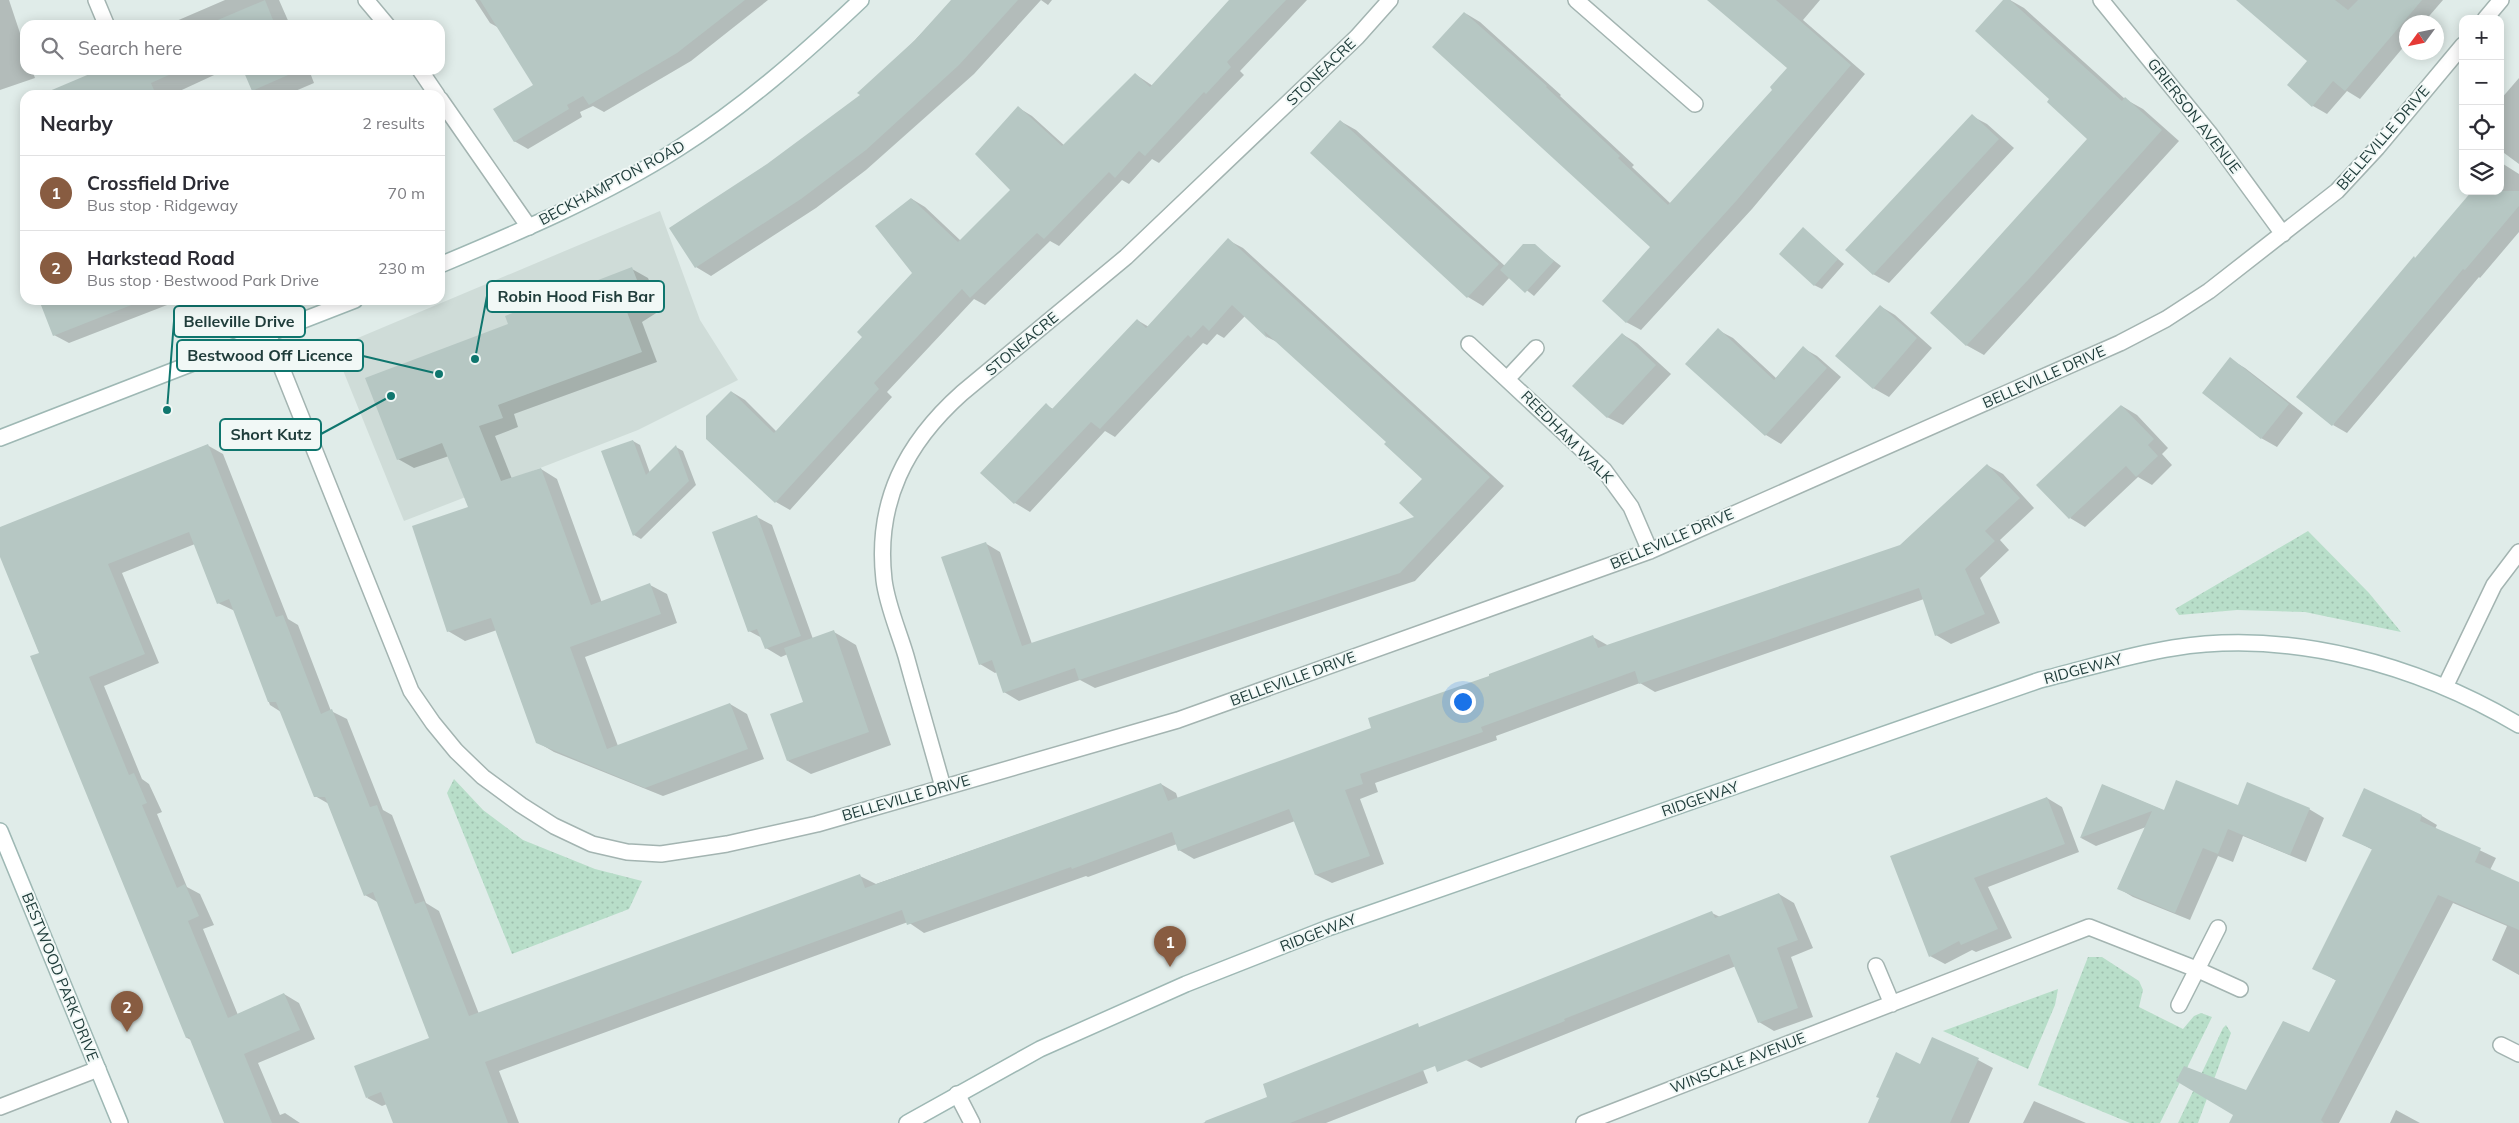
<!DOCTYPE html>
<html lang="en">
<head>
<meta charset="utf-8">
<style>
	body { margin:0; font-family:Mulish,sans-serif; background:#f2f2f3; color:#2b2b33 }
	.controls { position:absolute; right:15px; top:15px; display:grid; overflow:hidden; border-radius:10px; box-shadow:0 2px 12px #0003 }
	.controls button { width:45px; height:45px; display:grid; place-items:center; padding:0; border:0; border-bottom:1px solid #e1e1e2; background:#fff; color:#2b2b33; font:25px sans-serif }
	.compass { position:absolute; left:2399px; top:15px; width:45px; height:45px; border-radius:50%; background:#fff; box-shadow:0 2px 12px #0003; rotate:237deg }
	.you { position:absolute; left:1462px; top:701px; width:18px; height:18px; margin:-12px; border:4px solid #fff; border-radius:50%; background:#1a73e8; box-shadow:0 0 0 8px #1a73e833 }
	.badge { display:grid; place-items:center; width:32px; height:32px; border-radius:50%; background:#885c41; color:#fff; font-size:16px; font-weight:700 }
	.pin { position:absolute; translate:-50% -41px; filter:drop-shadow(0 1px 2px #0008) }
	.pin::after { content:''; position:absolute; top:26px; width:18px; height:15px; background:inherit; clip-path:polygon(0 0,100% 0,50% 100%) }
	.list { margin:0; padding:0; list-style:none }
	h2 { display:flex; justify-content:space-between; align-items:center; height:65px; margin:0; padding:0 20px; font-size:21px }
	h2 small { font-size:16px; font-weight:400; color:#7c7c81 }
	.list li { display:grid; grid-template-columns:32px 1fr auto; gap:15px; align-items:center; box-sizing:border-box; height:75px; padding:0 20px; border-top:1px solid #e1e1e2 }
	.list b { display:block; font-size:19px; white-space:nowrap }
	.list p { margin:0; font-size:16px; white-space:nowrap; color:#7c7c81 }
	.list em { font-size:16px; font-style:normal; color:#7c7c81 }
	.icon { flex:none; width:28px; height:28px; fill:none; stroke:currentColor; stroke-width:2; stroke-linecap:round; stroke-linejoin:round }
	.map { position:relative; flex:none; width:2519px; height:1123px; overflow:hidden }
	.search { position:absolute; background:#fff; box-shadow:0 2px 12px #0003; left:20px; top:20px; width:425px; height:55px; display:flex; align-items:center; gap:12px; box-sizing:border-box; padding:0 18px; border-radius:15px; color:#7c7c81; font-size:19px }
	.panel { position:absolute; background:#fff; box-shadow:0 2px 12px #0003; left:20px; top:90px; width:425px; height:215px; border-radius:15px }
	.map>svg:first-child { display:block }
	.built { fill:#cfdcd8 }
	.grass { fill:url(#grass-dots) }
	.shadow { fill:#0003 }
	.building { fill:#b6c7c3 }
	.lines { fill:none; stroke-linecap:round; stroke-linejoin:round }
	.street-casing { stroke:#a3b4b1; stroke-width:18 }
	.secondary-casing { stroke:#9eb8b4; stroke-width:18 }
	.street { stroke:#fff; stroke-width:15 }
	.secondary { stroke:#fff; stroke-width:15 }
	.labels { text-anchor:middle; stroke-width:4; stroke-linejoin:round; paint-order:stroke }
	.street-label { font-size:15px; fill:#203d3b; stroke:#f1f8f6 }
	.leader { fill:none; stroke:#0f766e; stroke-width:2 }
	.callout-dot { fill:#0f766e; stroke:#f1f8f6; stroke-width:2 }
	.callout { fill:#f1f8f6; stroke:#0f766e; stroke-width:2 }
	.callout-label { font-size:16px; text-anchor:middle; font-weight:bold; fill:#203d3b }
</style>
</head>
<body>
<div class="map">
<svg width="2519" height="1123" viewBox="0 0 2519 1123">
	<defs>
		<pattern id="grass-dots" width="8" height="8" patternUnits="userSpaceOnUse" patternTransform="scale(1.25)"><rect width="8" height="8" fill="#b8dec9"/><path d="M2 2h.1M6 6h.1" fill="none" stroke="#9ebfae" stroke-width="1.8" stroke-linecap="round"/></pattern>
	</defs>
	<rect width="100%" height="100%" fill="#e0ece9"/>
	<!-- built -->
	<path class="built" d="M 660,211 L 700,320 L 738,380 L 638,430 L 404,521 L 334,348 Z"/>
	<!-- grass -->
	<path class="grass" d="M 2308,531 L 2369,593 L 2401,632 L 2305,612 L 2237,610 L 2179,615 L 2175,609 Z
		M 454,779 L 483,810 L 523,840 L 595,869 L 642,881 L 629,909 L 512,954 L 447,793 Z
		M 2088,957 L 2102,957 L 2139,981 L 2143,990 L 2139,1007 L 2183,1029 L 2194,1016 L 2201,1013 L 2212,1017 L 2160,1123 L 2130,1123 L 2038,1085 Z
		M 2058,989 L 2055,1005 L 2028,1069 L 1943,1031 Z
		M 2226,1025 L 2231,1033 L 2198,1123 L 2178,1123 L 2223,1028 Z"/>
	<!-- shadow -->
	<path class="shadow" d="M 0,0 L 9,0 L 25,48 L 25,70 L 32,70 L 35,78 L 0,90 Z
		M 225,0 L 279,0 L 290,25 L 167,25 Z
		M 475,0 L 768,0 L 691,61 L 604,112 L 593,106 L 580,112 L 582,117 L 528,149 L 514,141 L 535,85 L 499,28 L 490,23 Z
		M 953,0 L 1052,0 L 1048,5 L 1041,0 L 974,74 L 866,170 L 816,208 L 711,276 L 696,267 L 768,165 L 862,96 Z
		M 1230,0 L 1307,0 L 1240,71 L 1244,75 L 1159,163 L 1152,159 L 1129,184 L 1122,180 L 1059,246 L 1050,241 L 985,305 L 974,299 L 887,392 L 892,397 L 790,510 L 776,502 L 732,392 L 745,400 L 777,432 L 864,337 L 914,273 L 912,199 L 925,207 L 961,241 L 1012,190 L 1019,108 L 1032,116 L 1065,146 L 1135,74 L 1153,86 Z
		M 1709,0 L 1820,0 L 1803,20 L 1865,74 L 1752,209 L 1641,330 L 1626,322 L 1652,247 L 1465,13 L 1480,22 L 1561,95 L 1560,96 L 1634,165 L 1632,167 L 1671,204 L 1774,90 L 1788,68 Z
		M 2005,0 L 2010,0 L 2024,8 L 2125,99 L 2143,109 L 2179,141 L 1984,355 L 1966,345 L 2088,139 L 2051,99 Z
		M 2239,0 L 2443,0 L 2424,22 L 2406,22 L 2406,44 L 2360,99 L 2347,91 L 2327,114 L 2313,106 L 2309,60 Z
		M 103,70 L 225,70 L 171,95 L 43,95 Z
		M 244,70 L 309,70 L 314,83 L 286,95 L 262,95 L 253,90 Z
		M 2519,78 L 2519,164 L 2500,150 L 2500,100 Z
		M 1972,116 L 1987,124 L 2014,148 L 1889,283 L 1873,274 Z
		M 1340,121 L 1356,130 L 1505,266 L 1535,246 L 1561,266 L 1534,296 L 1510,277 L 1483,306 L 1468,297 L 1312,153 Z
		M 2500,162 L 2519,174 L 2519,232 L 2480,278 L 2479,277 L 2347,433 L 2333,425 L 2416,259 L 2500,191 Z
		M 1803,229 L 1844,264 L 1822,289 L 1814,285 Z
		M 1228,240 L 1243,248 L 1504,486 L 1415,581 L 1095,688 L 1080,680 L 1019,701 L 1004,692 L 997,672 L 995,673 L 980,664 L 985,543 L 1000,552 L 1032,644 L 1417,518 L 1423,478 L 1388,442 L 1281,344 L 1267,337 L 1245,316 L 1224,338 L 1217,334 L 1207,345 L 1203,343 L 1115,437 L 1105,431 L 1030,512 L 1015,503 L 982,473 L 1046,405 L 1053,409 L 1137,320 L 1149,327 Z
		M 632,269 L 648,278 L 661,310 L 642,322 L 657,362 L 514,414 L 518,427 L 495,436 L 512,479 L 541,469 L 557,479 L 602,603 L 650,585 L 667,594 L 677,623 L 585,657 L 618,746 L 730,704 L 747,714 L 764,759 L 663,796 L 554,752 L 537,742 L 497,630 L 465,641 L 448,631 L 469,508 L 449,456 L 414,468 L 398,459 L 510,324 Z
		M 40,300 L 180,300 L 69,343 L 54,335 Z
		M 1880,306 L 1895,315 L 1932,348 L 1889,397 L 1873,388 Z
		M 1718,330 L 1733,338 L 1776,378 L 1803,348 L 1817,356 L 1841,377 L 1781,444 L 1766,435 L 1687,364 Z
		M 1622,334 L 1637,343 L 1671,374 L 1623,425 L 1607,417 Z
		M 2230,359 L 2245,368 L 2303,413 L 2277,447 L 2261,438 Z
		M 2122,406 L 2137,415 L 2168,448 L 2162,454 L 2172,465 L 2152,485 L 2138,477 L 2085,527 L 2070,518 Z
		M 633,441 L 640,445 L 650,473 L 676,447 L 683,451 L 696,485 L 641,539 L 634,535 Z
		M 207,445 L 223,454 L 288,619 L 298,625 L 331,711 L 347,719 L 383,810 L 392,815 L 426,903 L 439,911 L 479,1014 L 860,876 L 876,884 L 1161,784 L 1176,793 L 1178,799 L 1373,729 L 1491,676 L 1593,637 L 1609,646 L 1901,546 L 1987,465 L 2003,474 L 2034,508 L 2000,540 L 2009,550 L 1980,578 L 2000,623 L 1951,644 L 1936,635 L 1924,599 L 1655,692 L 1640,683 L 1496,736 L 1497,740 L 1375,783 L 1378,792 L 1360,799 L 1384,864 L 1332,883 L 1316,875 L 1295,821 L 1194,859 L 1179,850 L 1177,844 L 1088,877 L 1086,876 L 924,933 L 908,922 L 499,1071 L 519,1123 L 394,1123 L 387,1104 L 382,1106 L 367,1098 L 431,1038 L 379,903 L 365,895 L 329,804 L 315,796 L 281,712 L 270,705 L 235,611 L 218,603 L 195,544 L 122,573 L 159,663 L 104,686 L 142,779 L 149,784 L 162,812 L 157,814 L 187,887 L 200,894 L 214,925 L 203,929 L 238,1015 L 284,994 L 299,1003 L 315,1039 L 258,1063 L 280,1115 L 285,1113 L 300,1123 L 225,1123 L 191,1040 L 187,1038 L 32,657 L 40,654 L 0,555 L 0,529 Z
		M 757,517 L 772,525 L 813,639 L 834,632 L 856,645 L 891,745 L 811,774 L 788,761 L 805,703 L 788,654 L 781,657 L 766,648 L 762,638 L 749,631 Z
		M 2103,785 L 2165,811 L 2309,809 L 2324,818 L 2306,862 L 2243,836 L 2233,862 L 2218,856 L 2190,920 L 2133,897 L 2118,888 L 2146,827 L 2096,846 L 2081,838 Z
		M 2364,790 L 2422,816 L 2437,825 L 2435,829 L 2496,858 L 2490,870 L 2519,883 L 2519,975 L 2492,960 L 2507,926 L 2453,903 L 2339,1123 L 2248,1123 L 2247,1092 L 2310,1034 L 2337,981 L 2314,968 L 2373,850 L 2344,835 Z
		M 2047,798 L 2062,807 L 2079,852 L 1988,887 L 2012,938 L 1976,952 L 1972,950 L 1945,964 L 1930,956 L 1892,857 Z
		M 1779,894 L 1794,903 L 1813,948 L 1791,957 L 1813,1017 L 1774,1031 L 1759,1022 L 1736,966 L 1481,1068 L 1466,1060 L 1712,913 L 1720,917 Z
		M 1412,1041 L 1428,1083 L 1326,1123 L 1203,1123 Z
		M 1978,1060 L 1993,1068 L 1969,1123 L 1877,1123 L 1920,1065 Z
		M 2034,1101 L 2086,1123 L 2023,1123 Z
		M 2396,1110 L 2420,1123 L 2390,1123 Z"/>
	<!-- building -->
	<path class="building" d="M 265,0 L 275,25 L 206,25 Z
		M 480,0 L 745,0 L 677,53 L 589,105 L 583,96 L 567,105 L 569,109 L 514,142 L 493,109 L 533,85 Z
		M 951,0 L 1018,0 L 959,65 L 866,150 L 801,199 L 695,268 L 669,228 L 767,164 L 860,95 L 857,93 L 915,40 Z
		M 1229,0 L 1286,0 L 1227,62 L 1231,67 L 1206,94 L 1204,92 L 1145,156 L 1139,151 L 1115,178 L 1109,172 L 1044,239 L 1037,233 L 970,298 L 962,289 L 874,383 L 879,389 L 775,503 L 706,439 L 706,416 L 731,391 L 774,433 L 862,337 L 857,332 L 912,273 L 875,226 L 911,198 L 958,242 L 1010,190 L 975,154 L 1018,106 L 1062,146 L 1135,73 L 1150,87 Z
		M 1707,0 L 1776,0 L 1851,65 L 1737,200 L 1626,323 L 1602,301 L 1650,247 L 1432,47 L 1464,12 L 1547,86 L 1546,87 L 1620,156 L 1618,158 L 1668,205 L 1772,90 L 1770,87 L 1787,68 Z
		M 2003,0 L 2010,0 L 2122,101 L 2125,97 L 2162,130 L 2029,279 L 1966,346 L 1930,313 L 2087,139 L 2047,102 L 2049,99 L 1975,31 Z
		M 2236,0 L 2335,0 L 2348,10 L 2358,0 L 2422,0 L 2345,91 L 2333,81 L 2312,107 L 2287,85 L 2307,61 Z
		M 99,70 L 180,70 L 151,83 L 156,95 L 40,95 Z
		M 243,70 L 295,70 L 295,72 L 252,91 Z
		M 1972,114 L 1999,139 L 1873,275 L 1845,250 Z
		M 1340,120 L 1499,264 L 1467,298 L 1310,153 Z
		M 2472,191 L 2519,191 L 2519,206 L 2465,270 L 2463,269 L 2332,426 L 2296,397 L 2414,256 L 2415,258 Z
		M 1803,227 L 1838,259 L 1814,286 L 1779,254 Z
		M 1228,238 L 1490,477 L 1400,573 L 1079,680 L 1075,668 L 1003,693 L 992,660 L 979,665 L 941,557 L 986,542 L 1022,646 L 1414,517 L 1399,503 L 1422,479 L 1384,444 L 1386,442 L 1264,331 L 1267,338 L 1232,305 L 1209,331 L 1203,325 L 1191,338 L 1188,335 L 1100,429 L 1091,422 L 1014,504 L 980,473 L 1046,403 L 1052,409 L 1137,319 L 1146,328 Z
		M 1523,244 L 1535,244 L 1554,261 L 1525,293 L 1500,270 Z
		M 632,267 L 645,301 L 627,312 L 642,352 L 498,405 L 503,418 L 479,426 L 501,481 L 541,468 L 591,605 L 650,583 L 661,614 L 570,647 L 607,749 L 730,703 L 748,749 L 645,788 L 536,743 L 491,618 L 447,632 L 412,526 L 468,507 L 442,443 L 397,460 L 365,378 L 508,324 L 505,316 Z
		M 39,300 L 139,300 L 139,302 L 53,336 Z
		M 1880,305 L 1917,338 L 1873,389 L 1835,356 Z
		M 1718,328 L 1774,380 L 1803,346 L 1827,368 L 1765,436 L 1685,364 Z
		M 1622,333 L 1656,365 L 1607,418 L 1572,386 Z
		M 2230,357 L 2289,404 L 2261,439 L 2202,393 Z
		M 2121,405 L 2154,439 L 2148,445 L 2158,456 L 2136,477 L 2126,466 L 2069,519 L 2036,485 Z
		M 633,440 L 646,475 L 676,445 L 689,481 L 633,536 L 601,451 Z
		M 208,444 L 276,617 L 283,615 L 321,714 L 332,709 L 370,807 L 377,805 L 415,904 L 424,901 L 469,1016 L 860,874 L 865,888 L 1161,783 L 1168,801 L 1371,728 L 1368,718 L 1489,676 L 1489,674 L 1593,635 L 1598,648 L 1900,545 L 1987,464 L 2020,498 L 1985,531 L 1995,541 L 1965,569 L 1985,614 L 1935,636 L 1919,588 L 1639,684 L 1635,671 L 1481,727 L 1483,732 L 1360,774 L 1363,784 L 1345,790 L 1370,856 L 1315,875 L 1289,809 L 1178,851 L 1172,832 L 1072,869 L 1071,867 L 907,925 L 902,910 L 485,1062 L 508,1123 L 393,1123 L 381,1092 L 366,1098 L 354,1066 L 429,1038 L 373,892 L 364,896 L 325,797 L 314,797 L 276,702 L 268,702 L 229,599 L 217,604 L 189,532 L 108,564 L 145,654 L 89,677 L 129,775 L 134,773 L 147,803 L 142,805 L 177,888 L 185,884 L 199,916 L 188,921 L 228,1018 L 284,993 L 300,1030 L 244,1054 L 272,1123 L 224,1123 L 189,1037 L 186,1038 L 30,656 L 39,653 L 0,557 L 0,527 Z
		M 757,515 L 801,636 L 765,649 L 757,629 L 748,632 L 712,532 Z
		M 834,630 L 869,732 L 787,761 L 770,714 L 803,702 L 784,648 Z
		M 2176,780 L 2238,805 L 2247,782 L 2310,808 L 2290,855 L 2228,829 L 2218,854 L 2203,848 L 2175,913 L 2117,889 L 2152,811 L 2080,838 L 2102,784 L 2164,810 Z
		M 2364,788 L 2422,815 L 2420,821 L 2481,848 L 2475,862 L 2519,882 L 2519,930 L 2438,895 L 2321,1120 L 2324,1123 L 2229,1123 L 2233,1115 L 2176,1081 L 2184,1066 L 2246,1090 L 2283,1021 L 2309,1032 L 2336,980 L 2312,969 L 2372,849 L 2342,836 Z
		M 2047,797 L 2065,844 L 1974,878 L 1998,929 L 1961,945 L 1959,941 L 1929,957 L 1890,856 Z
		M 1779,893 L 1798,940 L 1777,948 L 1798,1008 L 1758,1023 L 1729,954 L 1564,1019 L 1565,1021 L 1437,1072 L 1435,1066 L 1290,1123 L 1206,1123 L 1205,1121 L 1267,1097 L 1263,1084 L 1418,1023 L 1419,1027 L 1712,911 L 1715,918 Z
		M 1932,1037 L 1979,1058 L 1950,1123 L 1868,1123 L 1879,1098 L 1876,1097 L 1896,1052 L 1920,1064 Z"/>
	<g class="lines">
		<defs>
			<path id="street" d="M 96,0 L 106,24
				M 366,0 L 387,25
				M 1576,0 L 1695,104
				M 2101,0 L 2210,134 L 2283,234
				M 2485,19 L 2501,0
				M 420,70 L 437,95
				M 440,99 L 529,227
				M 268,334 L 411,691 L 433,723 L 456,751 L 483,777 L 521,805 L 554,826 L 592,844 L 627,852 L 661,854 L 727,844 L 817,824 L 1178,720 L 1650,551 L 2120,343 L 2166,319 L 2209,291 L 2337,191 L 2377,148 L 2463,45
				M 1469,344 L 1604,470 L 1631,507 L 1650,551
				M 1507,379 L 1536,348
				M 2445,687 L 2494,585 L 2519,552
				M 943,787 C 931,744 918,700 906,656 C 899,632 887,605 884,580 C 875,502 906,443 962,393 L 1126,257 L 1357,37 L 1390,0
				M 1876,966 L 1892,1004
				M 2179,1005 L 2218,928
				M 2501,1045 L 2519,1054
				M 957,1094 L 972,1123
				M 0,1107 L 98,1069
				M 1584,1123 L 2089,927 L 2196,969 L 2240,989"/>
			<path id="secondary" d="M 440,265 C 521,231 604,196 679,148 C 745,106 804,54 861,0
				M 0,438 L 355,300
				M 0,831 L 120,1123
				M 907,1123 L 1040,1049 L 1186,984 L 1328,928 L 2040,680 C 2085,669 2128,655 2173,648 C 2291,629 2418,665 2519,725"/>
		</defs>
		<!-- street casing -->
		<use href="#street" class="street-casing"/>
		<!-- secondary casing -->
		<use href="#secondary" class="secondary-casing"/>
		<!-- street -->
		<use href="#street" class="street"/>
		<!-- secondary -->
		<use href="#secondary" class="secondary"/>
	</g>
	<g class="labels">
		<!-- street labels -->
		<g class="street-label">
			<text transform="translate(1321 72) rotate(-44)" y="5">STONEACRE</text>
			<text transform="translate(2194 116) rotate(52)" y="5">GRIERSON AVENUE</text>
			<text transform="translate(2383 138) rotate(-49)" y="5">BELLEVILLE DRIVE</text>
			<text transform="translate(612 183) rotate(-28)" y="5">BECKHAMPTON ROAD</text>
			<text transform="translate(1022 344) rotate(-40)" y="5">STONEACRE</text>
			<text transform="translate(2044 377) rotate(-24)" y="5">BELLEVILLE DRIVE</text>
			<text transform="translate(1567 437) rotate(45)" y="5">REEDHAM WALK</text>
			<text transform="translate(1672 539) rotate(-23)" y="5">BELLEVILLE DRIVE</text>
			<text transform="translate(2083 669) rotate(-15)" y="5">RIDGEWAY</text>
			<text transform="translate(1293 679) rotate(-20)" y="5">BELLEVILLE DRIVE</text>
			<text transform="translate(906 798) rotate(-16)" y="5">BELLEVILLE DRIVE</text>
			<text transform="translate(1700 799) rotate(-19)" y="5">RIDGEWAY</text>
			<text transform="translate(1318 933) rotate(-21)" y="5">RIDGEWAY</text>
			<text transform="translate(60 977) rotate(68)" y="5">BESTWOOD PARK DRIVE</text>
			<text transform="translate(1738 1063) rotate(-21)" y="5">WINSCALE AVENUE</text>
		</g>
	</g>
	<!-- callouts -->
	<path class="leader" d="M475 359L487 296M167 410L174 321M439 374L363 356M391 396L321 434"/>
	<g class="callout-dot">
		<circle cx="475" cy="359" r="5"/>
		<circle cx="167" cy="410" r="5"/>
		<circle cx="439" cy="374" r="5"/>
		<circle cx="391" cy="396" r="5"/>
	</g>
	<g class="callout">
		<rect x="487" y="281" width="177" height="31" rx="5"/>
		<rect x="174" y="306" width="131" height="31" rx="5"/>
		<rect x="177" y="340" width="186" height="31" rx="5"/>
		<rect x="220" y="419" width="101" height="31" rx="5"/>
	</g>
	<g class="callout-label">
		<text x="576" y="302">Robin Hood Fish Bar</text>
		<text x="239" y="327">Belleville Drive</text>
		<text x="270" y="361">Bestwood Off Licence</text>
		<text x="271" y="440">Short Kutz</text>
	</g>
</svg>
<div class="controls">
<button>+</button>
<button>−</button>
<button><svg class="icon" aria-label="locate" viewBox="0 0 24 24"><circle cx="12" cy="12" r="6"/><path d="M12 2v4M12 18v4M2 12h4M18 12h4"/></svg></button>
<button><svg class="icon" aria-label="layers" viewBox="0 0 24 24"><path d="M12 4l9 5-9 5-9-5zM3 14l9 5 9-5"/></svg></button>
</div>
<svg class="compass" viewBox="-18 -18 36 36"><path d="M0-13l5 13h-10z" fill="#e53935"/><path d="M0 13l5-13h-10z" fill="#7c7c81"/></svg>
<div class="you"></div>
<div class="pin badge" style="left:1170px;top:967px">1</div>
<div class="pin badge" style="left:127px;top:1032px">2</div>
<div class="search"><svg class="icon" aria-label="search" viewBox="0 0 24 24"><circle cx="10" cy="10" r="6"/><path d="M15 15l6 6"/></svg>Search here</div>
<section class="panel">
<h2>Nearby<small>2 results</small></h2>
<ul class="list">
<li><span class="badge">1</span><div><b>Crossfield Drive</b><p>Bus stop · Ridgeway</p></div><em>70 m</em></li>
<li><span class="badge">2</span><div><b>Harkstead Road</b><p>Bus stop · Bestwood Park Drive</p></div><em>230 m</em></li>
</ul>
</section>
</div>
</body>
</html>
